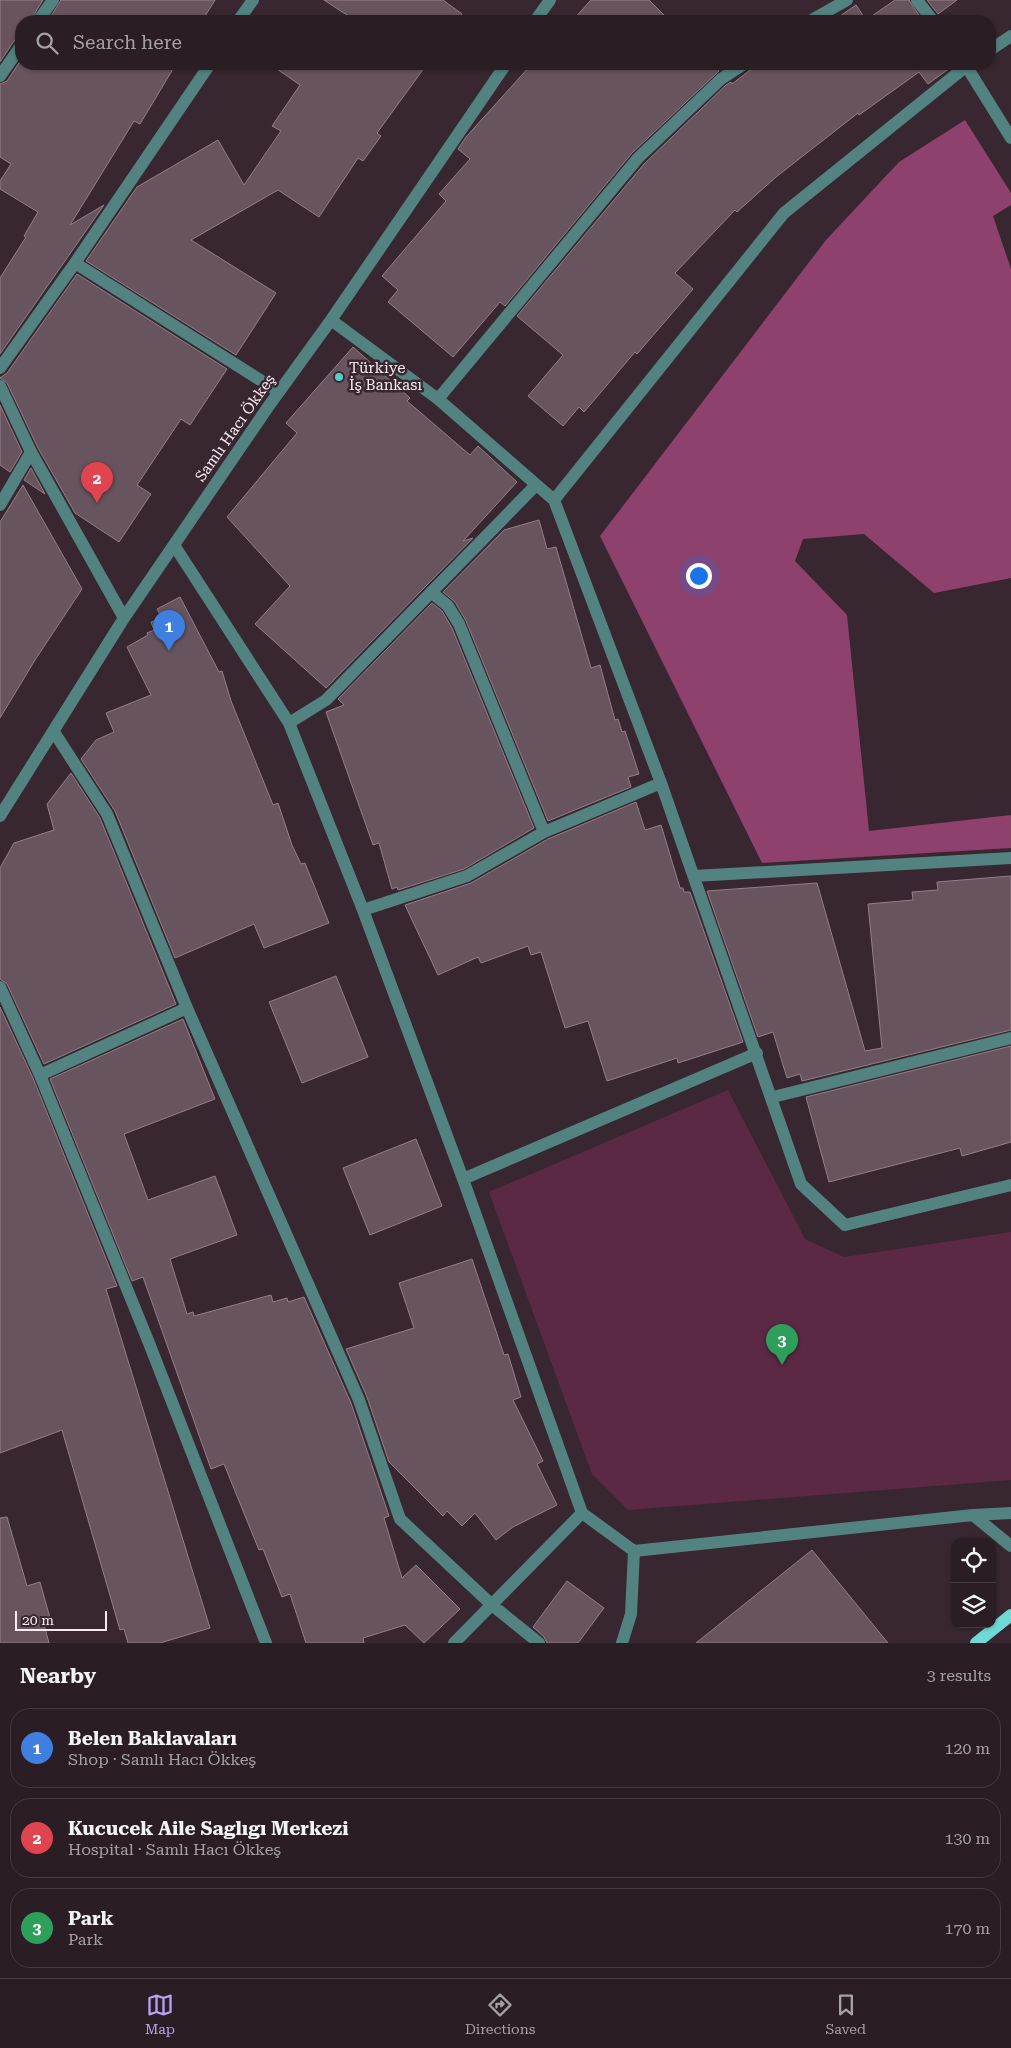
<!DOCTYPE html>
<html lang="en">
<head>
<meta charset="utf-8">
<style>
	body { margin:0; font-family:"Roboto Serif",serif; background:#362a31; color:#f1f3f6 }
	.controls { position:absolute; right:15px; bottom:15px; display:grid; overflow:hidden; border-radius:10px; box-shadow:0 1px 4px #0004 }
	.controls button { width:45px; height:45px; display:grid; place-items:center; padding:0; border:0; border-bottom:1px solid #463b41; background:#2a1d24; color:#f1f3f6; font:25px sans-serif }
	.scale { position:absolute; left:15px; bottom:12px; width:92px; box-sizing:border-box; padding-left:5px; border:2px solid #f7eaf0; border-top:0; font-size:14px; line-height:18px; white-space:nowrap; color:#f7eaf0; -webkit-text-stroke:4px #382730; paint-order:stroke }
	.you { position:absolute; left:698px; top:575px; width:18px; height:18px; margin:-12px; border:4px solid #fff; border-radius:50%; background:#1a73e8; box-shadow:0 0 0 8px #1a73e833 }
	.badge { display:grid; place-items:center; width:32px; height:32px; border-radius:50%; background:#bca0f2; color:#fff; font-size:16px; font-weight:700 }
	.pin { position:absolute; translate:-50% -41px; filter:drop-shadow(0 1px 2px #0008) }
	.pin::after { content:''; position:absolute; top:26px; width:18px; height:15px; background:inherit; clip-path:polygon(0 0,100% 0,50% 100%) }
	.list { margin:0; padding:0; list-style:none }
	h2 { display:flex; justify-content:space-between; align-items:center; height:65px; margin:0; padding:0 20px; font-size:21px }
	h2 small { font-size:16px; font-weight:400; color:#a5a2a6 }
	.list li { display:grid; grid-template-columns:32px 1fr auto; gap:15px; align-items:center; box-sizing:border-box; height:80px; margin:0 10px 10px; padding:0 10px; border:1px solid #463b41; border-radius:20px }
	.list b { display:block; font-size:19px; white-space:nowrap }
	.list p { margin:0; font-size:16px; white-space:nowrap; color:#a5a2a6 }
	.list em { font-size:16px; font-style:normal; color:#a5a2a6 }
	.icon { flex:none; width:28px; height:28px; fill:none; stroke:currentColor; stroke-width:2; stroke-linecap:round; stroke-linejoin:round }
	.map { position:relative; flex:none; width:1011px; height:1643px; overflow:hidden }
	.search { position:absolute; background:#2a1d24; box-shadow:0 1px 4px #0004; left:15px; right:15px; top:15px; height:55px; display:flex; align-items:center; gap:12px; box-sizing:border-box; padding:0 18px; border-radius:20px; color:#a5a2a6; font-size:19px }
	.sheet { height:335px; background:#2a1d24 }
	nav { display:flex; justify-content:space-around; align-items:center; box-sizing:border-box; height:70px; border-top:1px solid #463b41; background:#2a1d24; font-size:14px; color:#a5a2a6 }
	nav a { display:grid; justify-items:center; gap:2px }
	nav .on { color:#bca0f2 }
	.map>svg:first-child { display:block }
	.green { fill:#5c2945 }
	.forest { fill:#8e416d }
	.building { fill:#68545e; stroke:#947e89 }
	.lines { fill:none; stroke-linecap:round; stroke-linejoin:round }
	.minor { stroke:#528380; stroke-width:12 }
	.major { stroke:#6ed9d5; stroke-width:12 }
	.poi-dot { fill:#53cdc9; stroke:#382730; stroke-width:2 }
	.labels { text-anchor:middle; stroke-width:5; stroke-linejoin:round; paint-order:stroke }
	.poi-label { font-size:15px; fill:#f7eaf0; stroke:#382730; text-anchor:start }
	.street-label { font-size:15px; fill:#f7eaf0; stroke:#382730 }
</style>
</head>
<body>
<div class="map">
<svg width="1011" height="1643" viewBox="0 0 1011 1643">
	<rect width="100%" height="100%" fill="#382730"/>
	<!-- green -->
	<path class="green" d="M 728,1090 L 805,1239 L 844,1257 L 1011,1232 L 1011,1480 L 628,1510 L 592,1474 L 489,1192 Z"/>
	<!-- forest -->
	<path class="forest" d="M 965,120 L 1011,193 L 1011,205 L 993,216 L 1011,269 L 1011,578 L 934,593 L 864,534 L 803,539 L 795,561 L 847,615 L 869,831 L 1011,815 L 1011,848 L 762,863 L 600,536 L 826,240 L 899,162 Z"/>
	<!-- building -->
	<path class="building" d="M 0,0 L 43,0 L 30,21 L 21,21 L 21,38 L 14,41 L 0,62 Z
		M 61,0 L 215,0 L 202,21 L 48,21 Z
		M 324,0 L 443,0 L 462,14 L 457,21 L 356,21 Z
		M 591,0 L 649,0 L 670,21 L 572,21 Z
		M 895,0 L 909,0 L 923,21 L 833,21 L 856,5 L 866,20 Z
		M 927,0 L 957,0 L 938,14 Z
		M 21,60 L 21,64 L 176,64 L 140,124 L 134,121 L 70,225 L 104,205 L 0,354 L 0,278 L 26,237 L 24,236 L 38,212 L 0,189 L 0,181 L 11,164 L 0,157 L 0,84 L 7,81 Z
		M 270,64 L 427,64 L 377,133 L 381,136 L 363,161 L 358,158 L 319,217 L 278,190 L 191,240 L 276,293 L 236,355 L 86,261 L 137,187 L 218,140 L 244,185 L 281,131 L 272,126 L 300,85 Z
		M 534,64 L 712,64 L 719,71 L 632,153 L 505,306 L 500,302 L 453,357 L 388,302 L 398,290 L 382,276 L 446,201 L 439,194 L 470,159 L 458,149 L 466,137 L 530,66 L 531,67 Z
		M 758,64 L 948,64 L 950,68 L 928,84 L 919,72 L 859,115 L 858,113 L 776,177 L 737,212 L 735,210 L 675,273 L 693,289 L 637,354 L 635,352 L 584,412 L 579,407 L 563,426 L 528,396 L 563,355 L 517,316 L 644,164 L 726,85 L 731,82 L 732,84 Z
		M 77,274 L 227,369 L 190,425 L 181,419 L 137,485 L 151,494 L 119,542 L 75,513 L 38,448 L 7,383 L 0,378 L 7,373 Z
		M 353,347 L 410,398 L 407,401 L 470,455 L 478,446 L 517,482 L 463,541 L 473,538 L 326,688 L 255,624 L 290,586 L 227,517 L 297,433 L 286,423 Z
		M 0,405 L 22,452 L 10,472 L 0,465 Z
		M 31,468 L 45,494 L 24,480 Z
		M 23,485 L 82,589 L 35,660 L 0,718 L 0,522 Z
		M 539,520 L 547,549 L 556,547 L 591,668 L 600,665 L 615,720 L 618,719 L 622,732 L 625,731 L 639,774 L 628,777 L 631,787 L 548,821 L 466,621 L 455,602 L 443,592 L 504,530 Z
		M 180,597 L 219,672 L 222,671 L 231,701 L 273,805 L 278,803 L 292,845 L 301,864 L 305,863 L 329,923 L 264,948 L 254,924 L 175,958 L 115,811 L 81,759 L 96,740 L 114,732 L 106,713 L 151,695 L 127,647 L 148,635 L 147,633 L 154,630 L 151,622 L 162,618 L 157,609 Z
		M 432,603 L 442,611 L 452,628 L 534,828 L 464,869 L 398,890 L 397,887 L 392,889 L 379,843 L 373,845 L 326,712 L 344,705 L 338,699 Z
		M 71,773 L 100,818 L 176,1004 L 44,1064 L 7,984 L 0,979 L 0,868 L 14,843 L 54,830 L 47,804 Z
		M 636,802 L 645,830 L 661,825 L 680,888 L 683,888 L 684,892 L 690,892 L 743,1042 L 678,1063 L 677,1058 L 607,1081 L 588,1021 L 565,1028 L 541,952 L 531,955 L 528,946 L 481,963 L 478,957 L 438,975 L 405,905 L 471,883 L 548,839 Z
		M 1011,876 L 1011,1030 L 802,1081 L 800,1074 L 787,1078 L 773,1032 L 758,1037 L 707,891 L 817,883 L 865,1051 L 882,1048 L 868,904 L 913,900 L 912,892 L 938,890 L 937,882 Z
		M 336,976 L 368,1057 L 302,1083 L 269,1002 Z
		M 0,1007 L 33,1078 L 117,1286 L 106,1289 L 210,1628 L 160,1643 L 128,1643 L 124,1629 L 120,1630 L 62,1430 L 0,1453 Z
		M 183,1019 L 215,1099 L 124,1134 L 148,1200 L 215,1176 L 237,1235 L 170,1259 L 187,1314 L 193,1312 L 194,1316 L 271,1295 L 273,1302 L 287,1298 L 288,1302 L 304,1297 L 351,1403 L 389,1516 L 384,1518 L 402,1578 L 416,1565 L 460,1609 L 424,1643 L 405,1625 L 363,1638 L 364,1643 L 306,1643 L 290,1594 L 282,1597 L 263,1549 L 259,1550 L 224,1464 L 211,1469 L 143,1277 L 132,1281 L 50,1079 Z
		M 1011,1046 L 1011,1142 L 962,1156 L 960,1148 L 829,1182 L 806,1097 Z
		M 416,1139 L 442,1206 L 370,1235 L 343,1168 Z
		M 472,1259 L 504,1355 L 508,1354 L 521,1397 L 513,1400 L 543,1461 L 537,1464 L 557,1505 L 513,1527 L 496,1540 L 475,1513 L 462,1526 L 447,1511 L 443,1516 L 389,1462 L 367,1397 L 346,1349 L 414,1328 L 399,1283 Z
		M 7,1517 L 27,1586 L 40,1582 L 50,1618 L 43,1621 L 49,1643 L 0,1643 L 0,1518 Z
		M 812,1550 L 888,1643 L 696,1643 Z
		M 567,1581 L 604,1608 L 578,1643 L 547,1643 L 544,1637 L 533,1627 Z"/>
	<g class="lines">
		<!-- minor -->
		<path class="minor" d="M 917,0 L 933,21
			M 38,21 L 53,0
			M 238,21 L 253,0
			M 535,21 L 550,0
			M 810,21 L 847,0
			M 990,50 L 1011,36
			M 965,64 L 1011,138
			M 0,76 L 21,46
			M 75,263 L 279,392
			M 331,320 L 438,399 L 554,500 L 661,783 L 801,1184 L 845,1225 L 1011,1185
			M 0,368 L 75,263 L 210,64
			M 0,386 L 31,452 L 124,618
			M 438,399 L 638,158 L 721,79 L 744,64
			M 554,500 L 784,213 L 969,64
			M 0,505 L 31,452
			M 174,545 L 289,723 L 363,910 L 463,1179 L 582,1513 L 634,1551 L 973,1515 L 1011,1513
			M 431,592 L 448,606 L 459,624 L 544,832
			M 289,723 L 326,700 L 536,485
			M 54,732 L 107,814 L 187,1008 L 359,1400 L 400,1519 L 492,1605 L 539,1643
			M 0,816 L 124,618 L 268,407 L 331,320 L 506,64
			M 694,876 L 1011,858
			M 363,910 L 467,876 L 544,832 L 661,783
			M 0,987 L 40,1075 L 149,1343 L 266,1643
			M 40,1075 L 187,1008
			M 773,1097 L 1011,1038
			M 463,1179 L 757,1053
			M 973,1515 L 1011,1546
			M 454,1643 L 582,1513
			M 622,1643 L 631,1614 L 634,1551"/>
		<!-- major -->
		<path class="major" d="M 976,1643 L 1011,1615"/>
	</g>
	<!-- markers -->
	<circle class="poi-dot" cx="339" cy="377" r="5"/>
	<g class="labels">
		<!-- poi labels -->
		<g class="poi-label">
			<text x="349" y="373">Türkiye<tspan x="349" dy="17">İş Bankası</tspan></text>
		</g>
		<!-- street labels -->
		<g class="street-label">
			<text transform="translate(235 428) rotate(-55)" y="5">Samlı Hacı Ökkeş</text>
		</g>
	</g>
</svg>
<div class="controls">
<button><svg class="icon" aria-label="locate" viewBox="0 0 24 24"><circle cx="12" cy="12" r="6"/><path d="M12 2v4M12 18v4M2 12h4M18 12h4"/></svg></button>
<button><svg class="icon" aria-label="layers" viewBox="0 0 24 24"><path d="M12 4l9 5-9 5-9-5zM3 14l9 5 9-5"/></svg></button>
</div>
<div class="scale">20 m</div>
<div class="you"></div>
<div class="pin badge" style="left:169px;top:651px;background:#3f7fe0">1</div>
<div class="pin badge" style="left:97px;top:503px;background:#e0444e">2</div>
<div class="pin badge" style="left:782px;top:1365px;background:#2e9e5b">3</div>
<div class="search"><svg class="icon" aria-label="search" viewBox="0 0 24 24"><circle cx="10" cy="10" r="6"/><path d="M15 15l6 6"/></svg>Search here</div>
</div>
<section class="sheet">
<h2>Nearby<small>3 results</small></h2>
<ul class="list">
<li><span class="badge" style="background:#3f7fe0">1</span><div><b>Belen Baklavaları</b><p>Shop · Samlı Hacı Ökkeş</p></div><em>120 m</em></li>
<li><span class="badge" style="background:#e0444e">2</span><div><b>Kucucek Aile Saglıgı Merkezi</b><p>Hospital · Samlı Hacı Ökkeş</p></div><em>130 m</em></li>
<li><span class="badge" style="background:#2e9e5b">3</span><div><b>Park</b><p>Park</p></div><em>170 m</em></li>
</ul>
</section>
<nav>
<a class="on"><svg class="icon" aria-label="map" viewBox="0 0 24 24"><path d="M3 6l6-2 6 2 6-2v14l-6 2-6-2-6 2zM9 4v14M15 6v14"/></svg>Map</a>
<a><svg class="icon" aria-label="directions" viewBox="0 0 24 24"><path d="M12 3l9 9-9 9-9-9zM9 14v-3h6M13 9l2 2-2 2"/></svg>Directions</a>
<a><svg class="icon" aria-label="saved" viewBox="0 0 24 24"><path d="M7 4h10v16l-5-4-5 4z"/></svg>Saved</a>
</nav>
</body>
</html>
